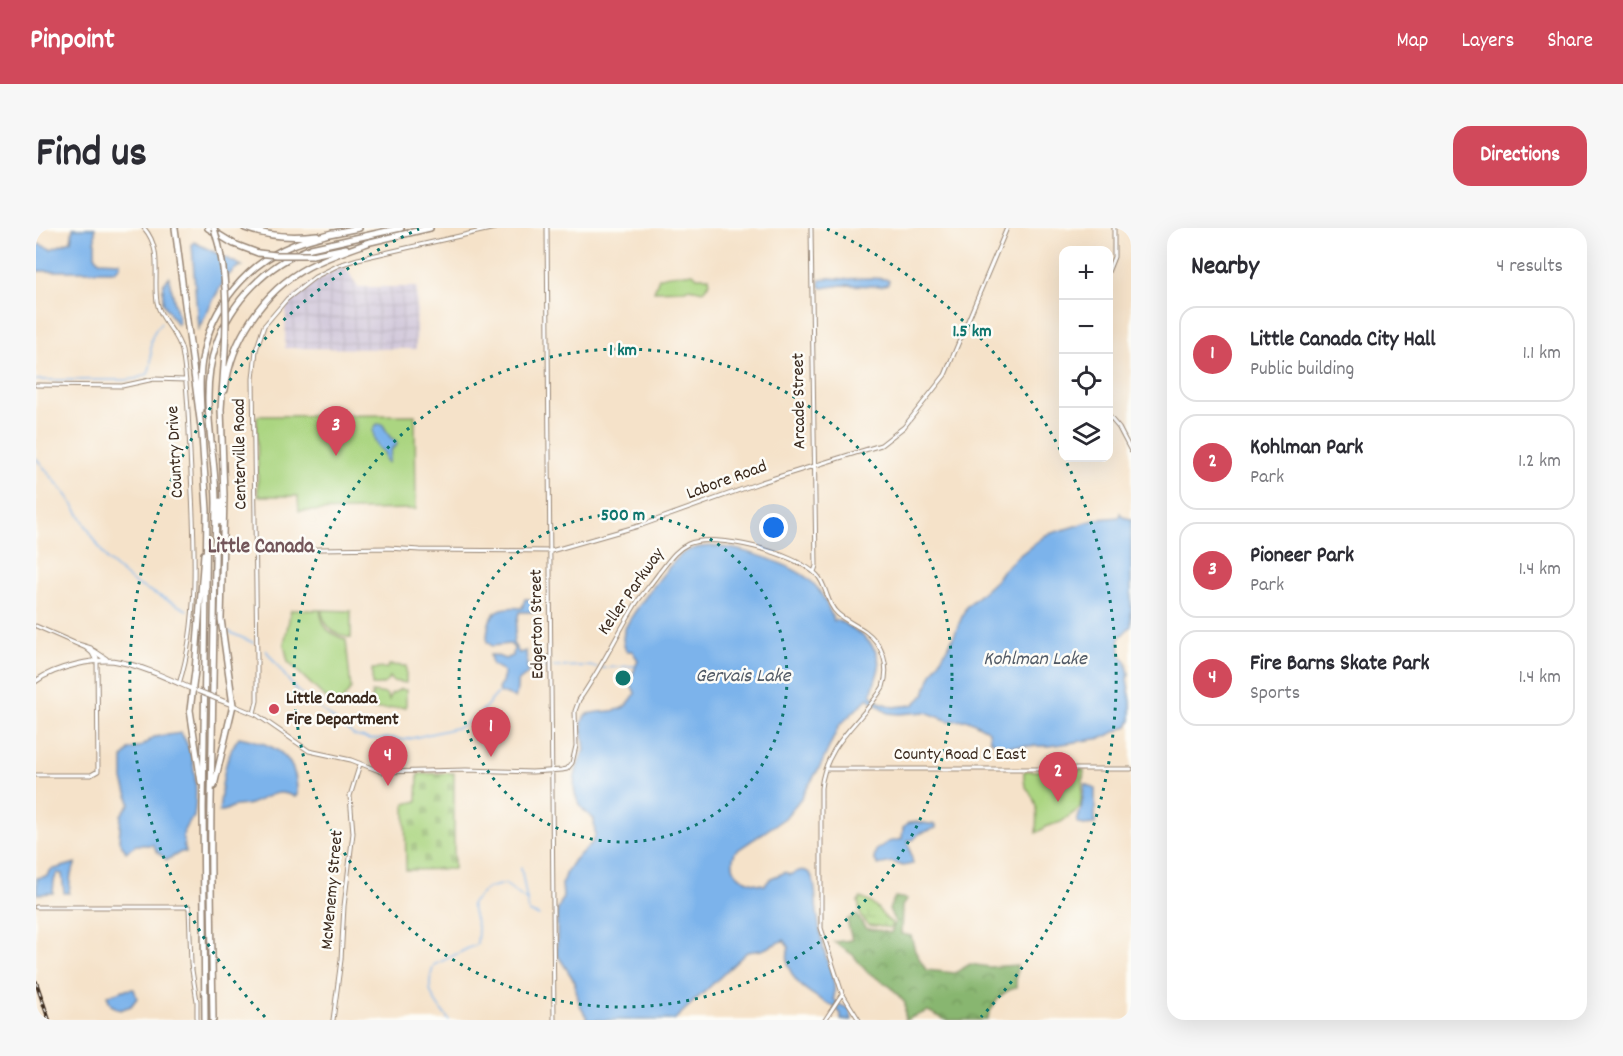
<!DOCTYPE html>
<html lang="en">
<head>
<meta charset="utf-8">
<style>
  body { margin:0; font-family:Dekko,sans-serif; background:#f7f7f7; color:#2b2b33 }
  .controls { position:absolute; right:18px; top:18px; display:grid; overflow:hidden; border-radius:12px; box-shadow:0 6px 24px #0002 }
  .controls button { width:54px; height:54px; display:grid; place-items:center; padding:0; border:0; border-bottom:2px solid #e1e1e2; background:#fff; color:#2b2b33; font:30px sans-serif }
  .you { position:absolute; left:738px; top:300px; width:21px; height:21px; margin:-15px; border:4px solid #fff; border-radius:50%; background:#1a73e8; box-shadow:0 0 0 9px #1a73e833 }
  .badge { display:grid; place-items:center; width:39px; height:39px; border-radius:50%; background:#d1495b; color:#fff; font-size:20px; font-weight:700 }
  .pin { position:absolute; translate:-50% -50px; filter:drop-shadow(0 2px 3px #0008) }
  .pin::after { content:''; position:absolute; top:32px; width:21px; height:18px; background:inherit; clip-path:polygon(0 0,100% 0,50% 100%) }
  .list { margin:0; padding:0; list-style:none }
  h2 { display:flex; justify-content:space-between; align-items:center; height:78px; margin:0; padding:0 24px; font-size:26px }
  h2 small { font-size:20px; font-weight:400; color:#7c7c81 }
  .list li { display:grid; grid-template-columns:39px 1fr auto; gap:18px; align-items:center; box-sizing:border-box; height:96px; margin:0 12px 12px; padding:0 12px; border:2px solid #e1e1e2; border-radius:18px }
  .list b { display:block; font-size:22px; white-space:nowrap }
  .list p { margin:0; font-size:20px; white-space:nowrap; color:#7c7c81 }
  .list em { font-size:20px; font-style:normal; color:#7c7c81 }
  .icon { flex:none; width:33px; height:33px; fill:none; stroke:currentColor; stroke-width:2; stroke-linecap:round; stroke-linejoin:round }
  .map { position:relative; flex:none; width:1095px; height:792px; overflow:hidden; border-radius:18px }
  header { display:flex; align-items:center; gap:36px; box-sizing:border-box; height:84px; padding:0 30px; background:#d1495b; color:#fff }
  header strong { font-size:28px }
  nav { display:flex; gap:33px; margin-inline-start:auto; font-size:21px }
  .intro { display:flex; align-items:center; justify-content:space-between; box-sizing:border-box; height:144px; padding:0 36px }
  h1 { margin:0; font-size:42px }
  .button { padding:15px 27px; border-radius:18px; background:#d1495b; color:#fff; font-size:21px; font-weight:700 }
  main { display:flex; gap:36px; padding:0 36px }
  aside { flex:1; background:#fff; border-radius:18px; box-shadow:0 6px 24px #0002 }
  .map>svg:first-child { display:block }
  .industrial { fill:url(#industrial-grid) }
  .forest { fill:url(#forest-crowns); stroke:#627046; stroke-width:1.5 }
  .wetland { fill:url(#wetland-marsh); stroke:#738050; stroke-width:1.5 }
  .cemetery { fill:url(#cemetery-stones); stroke:#738050; stroke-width:1.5 }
  .green { fill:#abd581; stroke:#738050; stroke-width:1.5 }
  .water { fill:#7bb3eb; stroke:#5b6e84; stroke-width:1.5 }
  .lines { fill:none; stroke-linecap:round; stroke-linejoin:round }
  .stream { stroke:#7bb3eb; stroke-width:1.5 }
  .tertiary-casing { stroke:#988674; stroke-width:5 }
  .secondary-casing { stroke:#988674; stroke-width:6 }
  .motorway-casing { stroke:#988674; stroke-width:8 }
  .tertiary { stroke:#fff; stroke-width:3 }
  .secondary { stroke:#fff; stroke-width:4 }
  .motorway { stroke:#fff; stroke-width:5 }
  .rail-casing { stroke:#3b2a1e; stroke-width:4 }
  .rail { stroke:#fdfcf7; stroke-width:1.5; stroke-dasharray:4.5; stroke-linecap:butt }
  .secondary-bridge-casing { stroke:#988674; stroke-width:6; stroke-linecap:butt }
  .motorway-bridge-casing { stroke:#988674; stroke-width:8; stroke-linecap:butt }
  .secondary-bridge { stroke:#fff; stroke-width:4 }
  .motorway-bridge { stroke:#fff; stroke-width:5 }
  .ring { fill:none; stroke:#0f766e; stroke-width:3; stroke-dasharray:3 6 }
  .poi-dot { fill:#d1495b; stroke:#fdfcf7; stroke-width:2 }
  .labels { text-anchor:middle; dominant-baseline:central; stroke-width:5; stroke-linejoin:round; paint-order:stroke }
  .street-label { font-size:18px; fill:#3b2a1e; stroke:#fdfcf7 }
  .poi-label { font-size:18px; font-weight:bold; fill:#3b2a1e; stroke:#fdfcf7; text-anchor:start }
  .water-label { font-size:20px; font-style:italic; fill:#515a66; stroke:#fdfcf7 }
  .quarter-label { font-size:21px; font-weight:bold; fill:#73565a; stroke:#fdfcf7 }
  .centre { fill:#0f766e; stroke:#fdfcf7; stroke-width:3 }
  .ring-label { font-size:18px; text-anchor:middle; font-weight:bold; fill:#0f766e; stroke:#fdfcf7; stroke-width:5; stroke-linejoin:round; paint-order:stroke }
</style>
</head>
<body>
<header>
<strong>Pinpoint</strong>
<nav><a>Map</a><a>Layers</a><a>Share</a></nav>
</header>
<div class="intro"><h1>Find us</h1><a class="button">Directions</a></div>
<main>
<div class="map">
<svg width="1095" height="792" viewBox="0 0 1095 792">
  <defs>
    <pattern id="industrial-grid" width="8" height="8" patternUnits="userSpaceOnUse" patternTransform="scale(1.5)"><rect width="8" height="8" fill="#cabfd6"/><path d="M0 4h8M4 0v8" fill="none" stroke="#aea4b7"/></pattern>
    <pattern id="forest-crowns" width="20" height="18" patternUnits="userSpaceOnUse" patternTransform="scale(1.5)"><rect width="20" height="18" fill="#88b66f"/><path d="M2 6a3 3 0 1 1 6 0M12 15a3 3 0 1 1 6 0" fill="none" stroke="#70945b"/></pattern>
    <pattern id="wetland-marsh" width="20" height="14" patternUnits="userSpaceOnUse" patternTransform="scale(1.5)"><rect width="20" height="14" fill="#abd581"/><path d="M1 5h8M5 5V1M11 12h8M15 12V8" fill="none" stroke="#94b76f"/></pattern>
    <pattern id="cemetery-stones" width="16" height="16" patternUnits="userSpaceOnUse" patternTransform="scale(1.5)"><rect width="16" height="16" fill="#abd581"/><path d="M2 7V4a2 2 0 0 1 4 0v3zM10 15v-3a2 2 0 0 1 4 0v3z" fill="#94b76f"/></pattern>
  </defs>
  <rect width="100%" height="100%" fill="#fdfcf7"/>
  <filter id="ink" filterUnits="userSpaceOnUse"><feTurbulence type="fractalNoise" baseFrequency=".0167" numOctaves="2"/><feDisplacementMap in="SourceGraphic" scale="12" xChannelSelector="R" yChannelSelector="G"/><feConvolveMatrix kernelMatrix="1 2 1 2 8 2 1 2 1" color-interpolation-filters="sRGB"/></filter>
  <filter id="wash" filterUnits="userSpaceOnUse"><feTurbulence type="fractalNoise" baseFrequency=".008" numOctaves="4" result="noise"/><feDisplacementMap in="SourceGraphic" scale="24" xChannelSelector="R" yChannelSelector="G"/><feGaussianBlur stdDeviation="1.35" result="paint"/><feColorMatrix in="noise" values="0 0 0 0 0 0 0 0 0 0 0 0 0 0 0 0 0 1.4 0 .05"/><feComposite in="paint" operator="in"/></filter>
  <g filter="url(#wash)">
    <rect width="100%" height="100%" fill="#f5e2c9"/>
    <path class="industrial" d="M308,37L322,59H381L380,121L249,120L250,79L259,68L279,53Z"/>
    <path class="forest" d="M859,669L871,671L866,678L865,706L875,708L879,723L890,742L919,745L934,736L953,739L981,737L980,760C964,763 956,777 951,792H910L892,783L869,792V775L855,759L831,744L817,727L798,714L816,712L811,692L820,686L829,700L855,705L859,694L853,681Z"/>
    <path class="wetland" d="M825,670C831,673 838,675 842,681C848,688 847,690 856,695L855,700L832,697L825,689L822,673Z"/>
    <path class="cemetery" d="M418,545V641L370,642L369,576L381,573L382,546Z"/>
    <path class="green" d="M657,45L661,49H673L674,55L667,63L653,60L649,62L618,63L623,50C632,45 646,47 657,45Z
      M379,187L380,281L263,283L262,268H222L221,188Z
      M255,382H284C287,402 292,404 310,412L315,461L300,480L252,434L248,416Z
      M285,382L315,383V410C297,406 289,400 285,382Z
      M353,437L370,438V455L356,453L354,449C350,456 345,458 336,457V441L352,440Z
      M365,461L370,462V479L354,480L353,481H336V464L350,466L353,472L355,466Z
      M1048,542L1044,580L1025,594L1012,598L1000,605C1000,596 1002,584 999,575C995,560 986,563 988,543Z"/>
    <path class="water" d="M37,0H59V27L63,33L84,34V38L79,43H0V15L15,21L35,13Z
      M158,14L206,38C189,40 171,87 162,101L156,17Z
      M133,49L143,94L141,97L127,75V57Z
      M794,50C813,53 833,47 853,52L852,56L845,58L806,57L787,60L784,59V51Z
      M341,196L347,197L354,209L360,213L361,217L356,221L352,235L350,234L348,224C339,218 338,212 337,202Z
      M1084,285L1087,289L1095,291V398L1083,410L1084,427L1090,433L1093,446L1091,451L1095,474V492L1092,498L1066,510L1013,518H964L954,512L953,503L933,492L913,493L890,484L863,486L852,485L832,470L803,498L785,537L765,570L749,590L699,624C690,648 710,654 729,657L735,650L750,644L754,647C761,643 769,639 775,647C781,657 779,673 781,684C783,698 785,712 789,726C794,743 800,752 798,771L802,776L814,781L816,792H805V786L800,780C776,767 744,751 753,719L748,712L726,722L711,724L638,792H549L551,790L544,778L539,759V754L521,726V684L527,669L526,656L529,646L538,632L556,615L559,608L558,591C531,572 536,550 547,524L549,523L546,495L549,487C570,479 587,491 599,465L594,454L602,432L596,423H590C586,415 586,409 589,401C595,386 632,338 645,327C648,324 653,322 657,321C684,311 749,333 771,350C785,360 791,377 798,393L801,392C819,401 844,415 843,439C842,447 837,458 835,466L843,474L857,479L877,477L888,467L895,448L918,408L930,379L960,352L966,343L980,330L1010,307L1062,291L1083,289Z
      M489,371H492L503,375L504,379L502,384H483L477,415L483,425L490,423L492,446C474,458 485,454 479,470L463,464L462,461L466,454L468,445L465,441L456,437L454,427H459L469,431L477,428L478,420L474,416L456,418L451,414C451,386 459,377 486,380Z
      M145,505C160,526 162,564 158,589C146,599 145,610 150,624H145L131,632L121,624L117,617H100L90,624L83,612L85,587L94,575L87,552V530L93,522L106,518L118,509Z
      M203,509C239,516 262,527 261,567L259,569C239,559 232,570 214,576C209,578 201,577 196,579C191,582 189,583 183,584C186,558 187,530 203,509Z
      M1049,556L1059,561V596L1047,597L1041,594L1045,581Z
      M881,594L900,597V600L883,606L877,612H872L877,636L867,638L856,634L842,637L838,631L840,622L852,614L866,611L867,600L872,595Z
      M40,635L35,646L33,665H28L26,646L21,645L18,653L17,665L1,666V650L11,648L15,642Z
      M98,761L101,770L95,778L84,782L75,777L71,768L87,762Z"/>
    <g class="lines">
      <path class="stream" d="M0,152H89L99,151L112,146C121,126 106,115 125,95
        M0,230L33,270L71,332L98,355L151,382
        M191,403L218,415
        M229,421L259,461L319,508L333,511L358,510L368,512L424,499L433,493
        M499,439H513
        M518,439L550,438L561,439
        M565,440L599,438
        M444,485L463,464
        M485,639L493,684L503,688
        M413,792C397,771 388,764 398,737L441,716L442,702L435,676L451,660L469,656L490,672"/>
    </g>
  </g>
  <g filter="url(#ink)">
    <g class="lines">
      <g class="tertiary-casing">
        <path id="tertiary" d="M108,0C127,22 117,48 121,74C124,93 142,104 146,123C152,156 152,190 154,223C157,298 166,384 143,456
          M511,0L518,792
          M775,0L780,338L778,344
          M1072,44L1078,29V0
          M0,157L86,158L118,151L149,152
          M1072,187L1083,200L1095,223
          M219,322L352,320L384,322L515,323L606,297L726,254L845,217L868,199L909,147L971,0
          M0,398L50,420L56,425L60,433
          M197,477L221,487L273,523L315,532L346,544L430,542L496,544L526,542L531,541L536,535L540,518L539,483L543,472C565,441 581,406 601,374C608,364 616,355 623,345C632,334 639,322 652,316C679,304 759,325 781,347C791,357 790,376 802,386C810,393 820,397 829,403C847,416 854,438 847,459C826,494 790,514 785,560V700L806,765L823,792
          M218,485L221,473V431L217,151L220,122L228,98L251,71L279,49L303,37L322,31L459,0
          M790,541H1095
          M0,547H55L62,543L61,430L55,420L42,416
          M0,679H153L155,736L161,773V792
          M297,792L305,732L308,678L317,605L314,568L324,536
          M789,792L806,766"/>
      </g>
      <g class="secondary-casing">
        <path id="secondary" d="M58,423L70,431
          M0,453C19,439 61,429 84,434C109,439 135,452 158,462
          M184,472L197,477"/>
      </g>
      <g class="motorway-casing">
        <path id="motorway" d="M139,0L166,207L171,282L167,580L169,792
          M172,0L198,16L222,25
          M209,0C233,9 256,10 281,7
          M293,6L323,0
          M330,15L394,0
          M276,27L310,20
          M189,162C195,112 227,63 272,39C291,29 312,22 332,15
          M165,182C164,164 163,145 167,127C175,79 212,35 257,17C269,12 283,9 296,5
          M183,294L184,273
          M165,554L154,482L159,443L168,326
          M178,558L197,477L185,391L188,267L185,181L189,124
          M177,792C176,719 174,647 175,574C176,474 179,375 180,275C180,223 162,168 180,117C195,73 231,36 275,20L365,0"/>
      </g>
      <use href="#tertiary" class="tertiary"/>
      <use href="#secondary" class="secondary"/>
      <use href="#motorway" class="motorway"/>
      <g class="rail-casing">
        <path id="rail" d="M0,754L13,792"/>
      </g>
      <use href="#rail" class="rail"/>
      <g class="secondary-bridge-casing">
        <path id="secondary-bridge" d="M162,463L184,472"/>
      </g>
      <g class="motorway-bridge-casing">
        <path id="motorway-bridge" d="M178,0C191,41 191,81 189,124
          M222,25L240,27H276"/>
      </g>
      <use href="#secondary-bridge" class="secondary-bridge"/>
      <use href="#motorway-bridge" class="motorway-bridge"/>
    </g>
  </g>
  <g class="ring">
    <circle cx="587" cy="450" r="164"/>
    <circle cx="587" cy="450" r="329"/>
    <path d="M229 789A493 493 0 0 1 383 1M791 1A493 493 0 0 1 945 789"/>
  </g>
  <circle class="poi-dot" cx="238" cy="481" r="6"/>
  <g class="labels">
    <g class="street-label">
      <text transform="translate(764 173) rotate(-91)">Arcade Street</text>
      <text transform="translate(140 224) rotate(-93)">Country Drive</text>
      <text transform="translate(205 226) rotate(-91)">Centerville Road</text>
      <text transform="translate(691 253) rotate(-20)">Labore Road</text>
      <text transform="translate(596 364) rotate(-55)">Keller Parkway</text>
      <text transform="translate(502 396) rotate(-91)">Edgerton Street</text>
      <text x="924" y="527">County Road C East</text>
      <text transform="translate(297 662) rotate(-85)">McMenemy Street</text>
    </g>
    <g class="poi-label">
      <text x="250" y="471">Little Canada<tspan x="250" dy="21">Fire Department</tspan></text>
    </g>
    <g class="water-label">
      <text x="999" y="432">Kohlman Lake</text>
      <text x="707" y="449">Gervais Lake</text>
    </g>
    <g class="quarter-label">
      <text x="225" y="320">Little Canada</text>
    </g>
  </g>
  <circle cx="587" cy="450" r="9" class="centre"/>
  <g class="ring-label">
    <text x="936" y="108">1.5 km</text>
    <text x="587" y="127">1 km</text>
    <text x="587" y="292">500 m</text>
  </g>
</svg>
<div class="controls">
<button>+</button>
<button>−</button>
<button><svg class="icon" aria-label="locate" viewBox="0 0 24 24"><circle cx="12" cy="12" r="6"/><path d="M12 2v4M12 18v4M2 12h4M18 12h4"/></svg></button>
<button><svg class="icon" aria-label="layers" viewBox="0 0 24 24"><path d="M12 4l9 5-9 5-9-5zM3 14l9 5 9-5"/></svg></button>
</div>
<div class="you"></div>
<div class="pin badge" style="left:455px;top:529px">1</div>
<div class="pin badge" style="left:1022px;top:574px">2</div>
<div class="pin badge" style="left:300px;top:228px">3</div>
<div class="pin badge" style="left:352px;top:558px">4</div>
</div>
<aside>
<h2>Nearby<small>4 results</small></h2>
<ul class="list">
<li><span class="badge">1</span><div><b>Little Canada City Hall</b><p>Public building</p></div><em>1.1 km</em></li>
<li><span class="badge">2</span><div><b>Kohlman Park</b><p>Park</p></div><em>1.2 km</em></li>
<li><span class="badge">3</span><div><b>Pioneer Park</b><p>Park</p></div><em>1.4 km</em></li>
<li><span class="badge">4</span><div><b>Fire Barns Skate Park</b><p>Sports</p></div><em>1.4 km</em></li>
</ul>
</aside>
</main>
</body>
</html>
